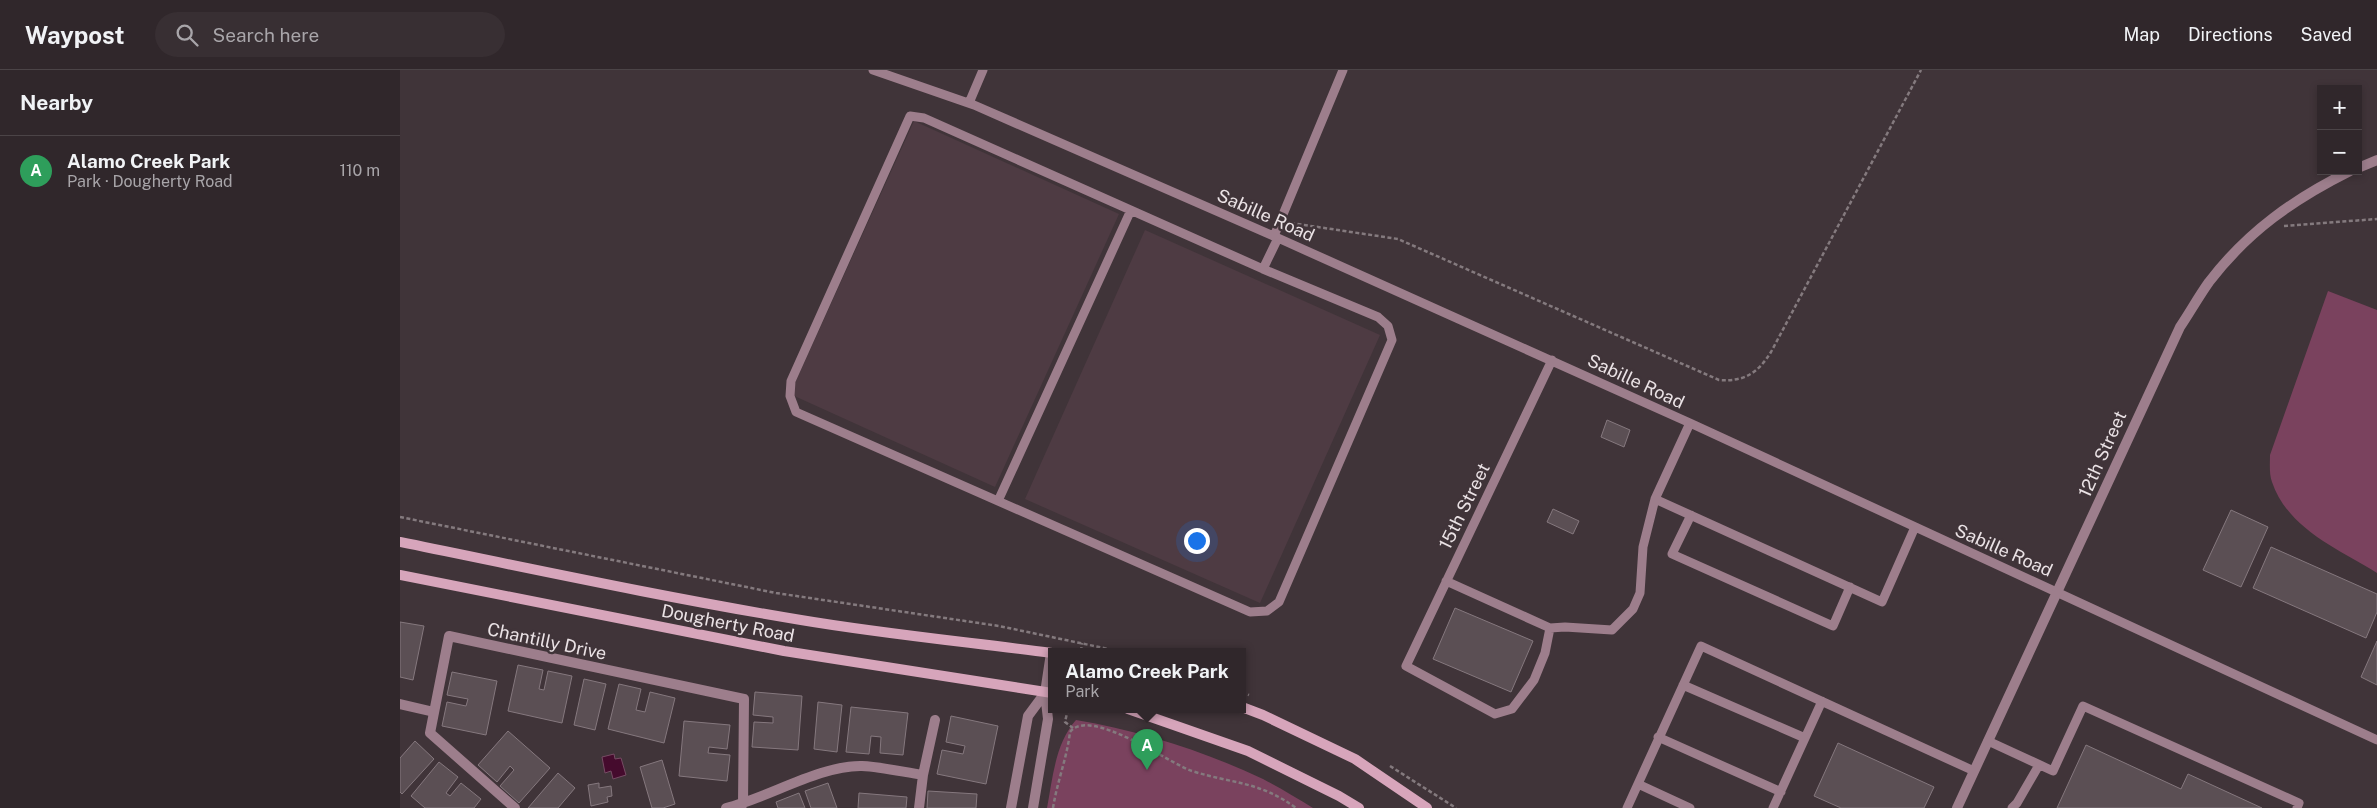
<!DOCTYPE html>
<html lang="en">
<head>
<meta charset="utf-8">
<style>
  body { margin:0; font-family:"Public Sans",sans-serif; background:#382f33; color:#f1f3f6 }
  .controls { position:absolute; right:15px; top:15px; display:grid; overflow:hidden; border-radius:0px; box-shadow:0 2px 8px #0003 }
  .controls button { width:45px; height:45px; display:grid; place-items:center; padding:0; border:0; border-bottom:1px solid #4b4447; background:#30272b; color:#f1f3f6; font:25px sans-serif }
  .you { position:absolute; left:796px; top:470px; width:18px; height:18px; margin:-12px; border:4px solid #fff; border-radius:50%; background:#1a73e8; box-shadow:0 0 0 8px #1a73e833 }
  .badge { display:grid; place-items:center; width:32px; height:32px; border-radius:50%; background:#72d25d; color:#fff; font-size:16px; font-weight:700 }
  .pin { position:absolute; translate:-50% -41px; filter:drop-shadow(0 1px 2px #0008) }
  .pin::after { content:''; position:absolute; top:26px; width:18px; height:15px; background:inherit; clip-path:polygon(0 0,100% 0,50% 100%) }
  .popup { position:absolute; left:648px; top:578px; width:198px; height:65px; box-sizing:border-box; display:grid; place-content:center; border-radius:0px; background:#30272b; filter:drop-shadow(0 1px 4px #0005); font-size:16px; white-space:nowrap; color:#a8a5a9 }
  .popup b { font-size:19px; color:#f1f3f6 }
  .popup::after { content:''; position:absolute; left:50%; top:100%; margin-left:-10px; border:10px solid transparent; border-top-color:#30272b }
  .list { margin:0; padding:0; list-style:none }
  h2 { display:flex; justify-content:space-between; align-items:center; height:65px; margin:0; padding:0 20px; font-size:21px }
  h2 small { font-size:16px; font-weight:400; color:#a8a5a9 }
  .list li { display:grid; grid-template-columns:32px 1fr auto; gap:15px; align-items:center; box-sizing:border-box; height:70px; padding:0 20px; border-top:1px solid #4b4447 }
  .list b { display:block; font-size:19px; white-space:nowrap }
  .list p { margin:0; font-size:16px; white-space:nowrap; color:#a8a5a9 }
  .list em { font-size:16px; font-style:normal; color:#a8a5a9 }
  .icon { flex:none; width:28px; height:28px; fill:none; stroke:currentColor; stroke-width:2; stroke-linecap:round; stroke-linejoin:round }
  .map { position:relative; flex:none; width:1977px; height:738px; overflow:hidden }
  header { display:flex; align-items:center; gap:30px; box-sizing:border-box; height:70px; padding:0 25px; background:#30272b; border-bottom:1px solid #4b4447 }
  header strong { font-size:24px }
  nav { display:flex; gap:28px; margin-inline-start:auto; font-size:18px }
  .search { width:350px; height:45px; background:#382f33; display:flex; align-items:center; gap:12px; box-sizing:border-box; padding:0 18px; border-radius:28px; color:#a8a5a9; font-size:19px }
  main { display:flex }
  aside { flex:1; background:#30272b }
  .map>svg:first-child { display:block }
  .built { fill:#4e3b43 }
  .green { fill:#7a425e }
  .water { fill:#450b2d; stroke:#764c64 }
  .building { fill:#5b4f54; stroke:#85787e }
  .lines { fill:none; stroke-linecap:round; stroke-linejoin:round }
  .path { stroke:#847a7e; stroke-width:2.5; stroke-dasharray:4 2.5; stroke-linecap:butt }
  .service { stroke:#9d7e8c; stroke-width:9 }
  .minor { stroke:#9d7e8c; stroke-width:10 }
  .secondary { stroke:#d7a5bb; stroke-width:10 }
  .labels { text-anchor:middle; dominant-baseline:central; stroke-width:5; stroke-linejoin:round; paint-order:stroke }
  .street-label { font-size:18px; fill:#eae2e5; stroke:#403439 }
</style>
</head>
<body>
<header>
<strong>Waypost</strong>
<div class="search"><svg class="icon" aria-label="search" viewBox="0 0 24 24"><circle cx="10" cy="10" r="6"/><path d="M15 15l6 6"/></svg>Search here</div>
<nav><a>Map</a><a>Directions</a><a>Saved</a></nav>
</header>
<main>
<aside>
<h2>Nearby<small></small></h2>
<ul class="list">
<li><span class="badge" style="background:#2e9e5b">A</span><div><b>Alamo Creek Park</b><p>Park · Dougherty Road</p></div><em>110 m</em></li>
</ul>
</aside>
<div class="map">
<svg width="1977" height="738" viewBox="0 0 1977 738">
  <rect width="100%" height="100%" fill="#403439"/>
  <path class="built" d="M514,51L719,144L595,417L390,324Z
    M745,160L980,265L860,533L625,429Z"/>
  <path class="green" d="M1928,221L1977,240V503C1938,479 1888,459 1872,412C1869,404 1870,393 1870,385Z
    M676,650C740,661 804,681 863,709C880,718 897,728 913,738H647C653,707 655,674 676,650Z"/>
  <path class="water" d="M214,684L215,689L221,688L226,705L213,709L211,701L205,703L202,687Z"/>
  <path class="building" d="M1207,350L1230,360L1224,377L1201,367Z
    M1153,439L1179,451L1173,464L1147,452Z
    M1831,440L1868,457L1841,517L1803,500Z
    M1871,477L1977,524V542L1966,568L1853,518Z
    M1055,538L1133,571L1111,622L1033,589Z
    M0,552L24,556L13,610L0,607Z
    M1977,571V615L1961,607Z
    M118,595L143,600L139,619L144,620L148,601L172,606L162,653L108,641Z
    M52,602L97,611L86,665L42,656L47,632L66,636L68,629L47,625Z
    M184,609L206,614L195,660L174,655Z
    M219,614L241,619L236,640L245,642L250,622L275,628L264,673L208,659Z
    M355,622L402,626L398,680L352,677L354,652L373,653V647L353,645Z
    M418,632L442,635L437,682L414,679Z
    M451,637L508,643L503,685L480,683L481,667L471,666L469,684L446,682Z
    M551,646L598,656L586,714L537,704L542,680L563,684L565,676L546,672Z
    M284,651L330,655L327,679L309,677L308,683L330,685L327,711L279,706Z
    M108,661L150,698L119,733L100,716L114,700L110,696L97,712L78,695Z
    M15,671L34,689L2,724L0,722V688Z
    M1438,673L1534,717L1524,738H1441L1414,726Z
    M1686,675L1781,719L1788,704L1862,738H1657Z
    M262,690L275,734L263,738H252L240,697Z
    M39,692L58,707L46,723L50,726L61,713L81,729L74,738H25L11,726Z
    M158,703L175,718L158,738H128Z
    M199,713V718L211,716L212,726L207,727L208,732L191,736L188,715Z
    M428,713L437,738H411L405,721Z
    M528,721L577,724L576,738H527Z
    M399,723L405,738H378L376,732Z
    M459,723L507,727L506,738H458Z"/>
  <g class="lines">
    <path class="path" d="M891,153L998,169L1319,310C1344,312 1358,303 1371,282L1521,0
      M1884,156L1977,149
      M0,447L376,523L599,556L718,581
      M681,581L682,573
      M842,622L849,625
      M668,639L665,652L673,658
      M990,696L1056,738
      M653,738C657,712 667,688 670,662C690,636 770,694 792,701C833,714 859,711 896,738"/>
    <path class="service" d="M473,0L574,35L878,168L1290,353L1977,670
      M569,33L583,0
      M874,166L943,0
      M863,199L978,247L988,256L992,270L879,532L867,541L850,542L396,342L390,326L391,311L510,46L524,48L863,199L878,168
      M1255,429L1482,532L1515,457
      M598,431L731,140
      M1291,445L1272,484L1433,556L1450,517
      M1046,511L1150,558L1165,557L1212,560L1233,539L1240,523L1243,477L1255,429L1290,353
      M1150,558L1145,583L1134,610L1112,639L1095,644L1006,596L1152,290
      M1283,615L1405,668
      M1258,667L1381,722
      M1588,671L1653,701L1683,636L1899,733L1897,738
      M1238,714L1290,738
      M1227,738L1301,576L1574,701
      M1373,738L1422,631
      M1612,738L1617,733L1639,695"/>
    <path class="minor" d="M1958,98L1977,90
      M0,634L34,642
      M115,738L30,663L49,566L344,629L343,734
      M326,738C368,728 420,695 462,696C482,697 503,702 523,705
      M519,738L523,705L535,650
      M611,738L628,646L645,623
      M633,738L648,649L645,623L651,583
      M1557,738L1780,257C1790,242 1799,226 1809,212C1848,161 1894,129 1950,101"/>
    <path class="secondary" d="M0,472C133,499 267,528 401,550C484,564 568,572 652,583
      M0,505L384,581L652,623
      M842,637L863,645L955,689L1027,738
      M728,639L848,681L939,726L959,738"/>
  </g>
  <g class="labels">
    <g class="street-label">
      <text transform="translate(866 145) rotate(24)">Sabille Road</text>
      <text transform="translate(1236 311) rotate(25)">Sabille Road</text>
      <text transform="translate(1702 384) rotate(-66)">12th Street</text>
      <text transform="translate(1064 436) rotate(-64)">15th Street</text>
      <text transform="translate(1604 480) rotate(24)">Sabille Road</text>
      <text transform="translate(328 553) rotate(11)">Dougherty Road</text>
      <text transform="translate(147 571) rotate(12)">Chantilly Drive</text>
    </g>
  </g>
</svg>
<div class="controls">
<button>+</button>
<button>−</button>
</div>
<div class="you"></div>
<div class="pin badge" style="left:747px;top:700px;background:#2e9e5b">A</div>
<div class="popup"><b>Alamo Creek Park</b>Park</div>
</div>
</main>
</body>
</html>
